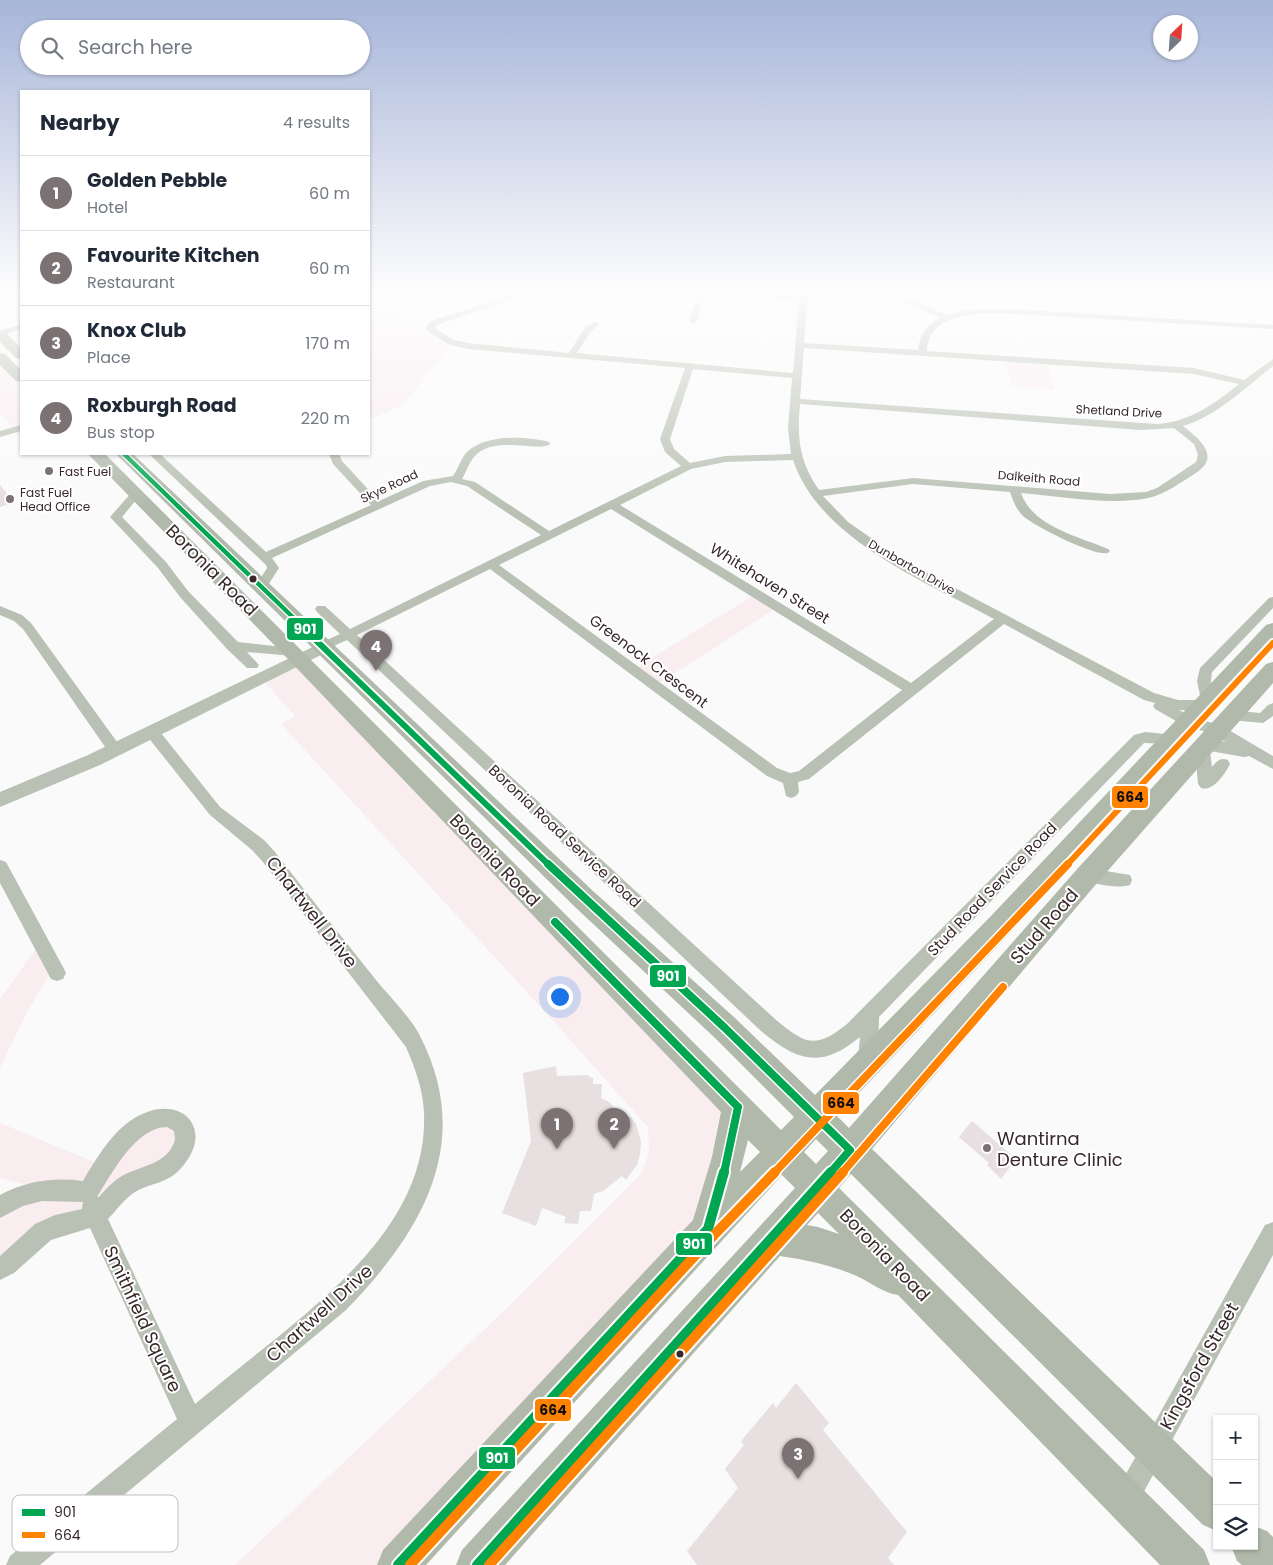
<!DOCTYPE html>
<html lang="en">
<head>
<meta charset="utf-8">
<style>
  body { margin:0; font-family:Poppins,sans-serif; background:#f2f2f3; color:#1f2937 }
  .controls { position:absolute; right:15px; bottom:15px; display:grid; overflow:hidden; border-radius:0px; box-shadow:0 1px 4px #0004 }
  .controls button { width:45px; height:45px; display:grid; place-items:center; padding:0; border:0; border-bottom:1px solid #e0e1e3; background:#fff; color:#1f2937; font:25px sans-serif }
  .compass { position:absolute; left:1153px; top:15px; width:45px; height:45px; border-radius:50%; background:#fff; box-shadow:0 1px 4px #0004; rotate:25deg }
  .you { position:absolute; left:559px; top:996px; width:18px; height:18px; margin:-12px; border:4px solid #fff; border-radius:50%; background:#1a73e8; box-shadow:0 0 0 8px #1a73e833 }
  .badge { display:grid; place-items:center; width:32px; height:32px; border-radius:50%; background:#7c7274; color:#fff; font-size:16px; font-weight:700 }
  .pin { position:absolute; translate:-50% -41px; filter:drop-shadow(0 1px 2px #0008) }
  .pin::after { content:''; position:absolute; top:26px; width:18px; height:15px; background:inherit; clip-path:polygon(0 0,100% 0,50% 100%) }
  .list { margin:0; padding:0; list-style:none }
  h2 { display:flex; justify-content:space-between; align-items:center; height:65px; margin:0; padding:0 20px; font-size:21px }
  h2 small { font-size:16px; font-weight:400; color:#747a83 }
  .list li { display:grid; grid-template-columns:32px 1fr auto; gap:15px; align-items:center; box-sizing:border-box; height:75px; padding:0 20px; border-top:1px solid #e0e1e3 }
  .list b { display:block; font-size:19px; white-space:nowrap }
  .list p { margin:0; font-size:16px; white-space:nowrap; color:#747a83 }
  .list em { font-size:16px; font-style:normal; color:#747a83 }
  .icon { flex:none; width:28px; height:28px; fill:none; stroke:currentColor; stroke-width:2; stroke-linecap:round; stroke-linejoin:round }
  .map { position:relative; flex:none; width:1273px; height:1565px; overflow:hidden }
  .search { position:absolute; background:#fff; box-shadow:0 1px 4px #0004; left:20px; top:20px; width:350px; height:55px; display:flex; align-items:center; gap:12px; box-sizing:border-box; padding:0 18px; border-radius:28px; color:#747a83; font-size:19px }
  .panel { position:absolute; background:#fff; box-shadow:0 1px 4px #0004; left:20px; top:90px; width:350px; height:365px; border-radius:0px }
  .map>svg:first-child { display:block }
  .green { fill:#f9edf0 }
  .building { fill:#e7dfe0 }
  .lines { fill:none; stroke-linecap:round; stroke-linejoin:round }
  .minor { fill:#b9c1b4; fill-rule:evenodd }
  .tertiary { fill:#b9c1b4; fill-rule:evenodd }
  .primary { fill:#b0b9aa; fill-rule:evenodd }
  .bus-1-far3-casing { stroke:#fff; stroke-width:7 }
  .bus-1-far2-casing { stroke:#fff; stroke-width:10 }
  .bus-1-far1-casing { stroke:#fff; stroke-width:11 }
  .bus-1-casing { stroke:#fff; stroke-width:14 }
  .bus-2-far2-casing { stroke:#fff; stroke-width:10 }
  .bus-2-far1-casing { stroke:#fff; stroke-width:11 }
  .bus-2-casing { stroke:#fff; stroke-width:14 }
  .bus-1-far3 { stroke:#00a651; stroke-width:4.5 }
  .bus-1-far2 { stroke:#00a651; stroke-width:6 }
  .bus-1-far1 { stroke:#00a651; stroke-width:8 }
  .bus-1 { stroke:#00a651; stroke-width:10 }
  .bus-2-far2 { stroke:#ff8200; stroke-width:6 }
  .bus-2-far1 { stroke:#ff8200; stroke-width:8 }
  .bus-2 { stroke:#ff8200; stroke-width:10 }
  .poi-dot { fill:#7c7274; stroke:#fff; stroke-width:2 }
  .bus-dot { fill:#38282c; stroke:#fff; stroke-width:2 }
  .labels { text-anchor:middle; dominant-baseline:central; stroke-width:4; stroke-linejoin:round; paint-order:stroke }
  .far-street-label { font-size:12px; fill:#38282c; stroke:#fff }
  .far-poi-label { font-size:12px; fill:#38282c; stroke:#fff; text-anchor:start }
  .street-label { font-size:15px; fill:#38282c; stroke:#fff }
  .near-street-label { font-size:18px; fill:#38282c; stroke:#fff }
  .near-poi-label { font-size:18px; fill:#38282c; stroke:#fff; text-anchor:start }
  .key { fill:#fff; stroke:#c3bec0; stroke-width:1 }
  .key-label { font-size:14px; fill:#38282c }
  .line-badge { stroke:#fff; stroke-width:2 }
  .badge-label { font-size:14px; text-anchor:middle; font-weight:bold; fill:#fff }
  .pale-badge-label { font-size:14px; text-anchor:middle; font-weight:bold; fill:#111 }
</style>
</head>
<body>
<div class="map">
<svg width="1273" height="1565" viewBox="0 0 1273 1565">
  <rect width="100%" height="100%" fill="#fafafa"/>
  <path class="green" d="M387,312L413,327L429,326L453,343L403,405L369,420V317Z
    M0,357L21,378V438L0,414Z
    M1005,359L1046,361L1055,390L1012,386Z
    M756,594L778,607L655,686L632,670Z
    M299,659L738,1107L708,1229L398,1565H235L510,1305L641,1174L649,1152L648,1127L546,1013L281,724L295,716L261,678Z
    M40,943L54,968L28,1010L0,1068V999Z
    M170,1117L184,1146L64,1223L0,1269V1207L42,1189L0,1178V1123L104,1166L115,1152Z"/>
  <path class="building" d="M0,485L14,502L0,507Z
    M556,1066L557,1076L589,1075V1077L593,1078V1084H602L601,1098L609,1102L626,1120L630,1116L636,1124L641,1141L640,1154L637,1165L626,1180L622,1176L603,1191L594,1194L591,1211H580L578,1224L564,1223L566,1217L542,1208L536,1226L502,1213L531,1141L523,1073Z
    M972,1121L1016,1159L1001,1179L987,1165L989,1163L959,1137Z
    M796,1383L829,1423L823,1430L907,1532L888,1558L894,1565H697L687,1551L738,1488L725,1469L744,1445L741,1441L773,1403L776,1408Z"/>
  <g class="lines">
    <path class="minor" d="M523,291H535L437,325L434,328L454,340L468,343L569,353L585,327L596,322L600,324L591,331L577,353L793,373L799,300L705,294L697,321L693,323L689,321L698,293L691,291H732L800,295V291H808L804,343L918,350C920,335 926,325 940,318L906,303V299H909L947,315L969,310L1011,309L1273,325V329L998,313C969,314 930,314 927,351L1194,368L1244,380L1273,359V366C1245,388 1217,416 1183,426C1198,438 1222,456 1196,473C1181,482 1166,494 1148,498C1109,506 1060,496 1021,493C1033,527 1078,536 1108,549L1110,551L1108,553C1095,557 1034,526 1023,516C1016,509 1013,501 1010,492L913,484L823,496L848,522L904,561L1154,693L1178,700H1201L1197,681L1200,668L1269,598L1273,597V608L1212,672L1211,681L1215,700C1207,713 1194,710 1179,710L1193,717L1222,726L1273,756V769L1249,756L1244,757L1210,751L1212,767C1217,761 1220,757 1228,760L1230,764C1225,774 1213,792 1201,788L1198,784L1195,748C1202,736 1214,739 1226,742L1212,734L1183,725L1155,709L1153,706L1155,703L1144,700L1004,624L809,779L798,782L799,792L796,796L791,798L786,796L783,783L767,776L490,569L357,635L775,1019C805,1044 815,1050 847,1024L1134,735L1145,732L1175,735L1177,739L1175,743L1170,744L1144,743L879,1017L878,1059L875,1066L868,1068L861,1066L858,1059L860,1037C821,1069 798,1062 761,1031L347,640L323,651L317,647L318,644L340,634L317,612L315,609L317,606H325L350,629L541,535L467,486L451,482L430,486L272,558L279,568L265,590L261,591L255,587L267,568L266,565L149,454H160L266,552L371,505L333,464L329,454H339L342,461L379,501L423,481L453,476C458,469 461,458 467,452C486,434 525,436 549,442L550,444C540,453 493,434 474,457C469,463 466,472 462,479L475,482L549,531L681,466L665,452L660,439L685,368L468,349L448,344L425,329L431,321ZM804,348L1194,374L1239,384C1214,404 1190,422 1157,424L800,399ZM693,369L792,378L788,428L791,454L725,456L690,463L674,449L670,439ZM800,404L1141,430L1174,428L1194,444L1198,455L1196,462L1157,488L1146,492L1110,494L913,478L819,490C799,461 797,438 800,404ZM793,460C819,539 926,582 994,619L911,683L620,505L691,469L725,462ZM611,509L902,690L799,771L790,773L777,768L499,565Z
      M21,324V329L0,337V331Z
      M21,425V431L0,437V431Z
      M136,491L141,494L122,517L166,562L188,591L238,642L293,648L298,649L300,652L298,655L293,656L247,652L259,665L257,668H247L227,649L180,597L158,568L110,517L132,492Z
      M0,606L22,615L31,623L120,746L122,750L120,754L115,755L110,754L23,629L14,621L0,615Z
      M1273,703V716L1263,723L1231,720L1226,719L1224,715L1226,711L1231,710L1260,713L1268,705Z
      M152,727L157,728L220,807L264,840L275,852C308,895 342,937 376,980C389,996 412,1019 420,1036C475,1143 422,1232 346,1310L40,1565H6L10,1556L177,1419L90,1228L51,1240L14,1273L0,1280V1256L35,1224L55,1215L82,1209L83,1202L42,1201L23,1206L0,1218V1195C26,1181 54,1177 83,1181C96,1159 111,1133 133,1119C178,1090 217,1127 182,1167C168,1184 152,1182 135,1192C124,1199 117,1210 108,1219L195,1404C222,1382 250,1359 278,1337C346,1281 428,1211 424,1113C423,1089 415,1068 406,1047L263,862L252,850L210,815L147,736L145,732L147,728ZM167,1127L174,1131L175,1140C167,1165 142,1165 122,1176C113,1181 106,1189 99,1197H97C112,1173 136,1127 167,1127Z
      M0,860L6,862L63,967L66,973L63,979L57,981L51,979L0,883Z
      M1088,868L1130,875L1132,880L1130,885C1117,889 1095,884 1082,880L1080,875L1082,870Z
      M1273,1222V1255L1135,1508L1126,1512L1117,1508L1113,1499L1117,1490L1265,1225Z"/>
    <path class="tertiary" d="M323,642L329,643L331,647L329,651L100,765L0,807V792L88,755Z"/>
    <path class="primary" d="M0,331L5,332L21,348V359L16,358L0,342Z
      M0,353L5,354L21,370V382L16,381L0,365Z
      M88,454H105L781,1130L794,1117L715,1038L575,907L116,454H133L593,891L735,1018L815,1095L990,917L1266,625L1273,623V643L1010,933L837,1116L849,1128L1079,867L1266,664L1273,662V683L1097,883L872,1149L1217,1482V1531L1203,1525L851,1174L839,1188L1204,1550L1210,1565H1160L898,1295C882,1293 868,1280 852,1274C827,1264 806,1260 780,1256L505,1565H456L462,1550L795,1188L782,1175L426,1565H377L383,1550L693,1220L712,1157L721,1112L286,657ZM816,1139L828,1151L816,1164L804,1152ZM748,1140L760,1152L740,1172ZM818,1213L839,1234L818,1227L807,1225Z
      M1254,1526L1267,1531L1273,1537V1565H1242L1237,1561L1231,1546H1254Z"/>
    <g class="bus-1-far3-casing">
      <path id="bus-1-far3" d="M124,454L302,626"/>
    </g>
    <g class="bus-1-far2-casing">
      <path id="bus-1-far2" d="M300,625L550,866"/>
    </g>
    <g class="bus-1-far1-casing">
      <path id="bus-1-far1" d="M548,864L725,1028L850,1150
        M555,922L738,1107
        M724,1173L738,1107
        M830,1173L850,1150"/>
    </g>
    <g class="bus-1-casing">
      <path id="bus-1" d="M398,1565L708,1229L724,1172
        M477,1565L831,1172"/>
    </g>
    <g class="bus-2-far2-casing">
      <path id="bus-2-far2" d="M1066,866L1273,643"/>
    </g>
    <g class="bus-2-far1-casing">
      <path id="bus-2-far1" d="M774,1173L1068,864
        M842,1173L1003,987"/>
    </g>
    <g class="bus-2-casing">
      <path id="bus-2" d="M410,1565L714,1235L775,1172
        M489,1565L843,1172"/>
    </g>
    <use href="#bus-1-far3" class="bus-1-far3"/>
    <use href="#bus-1-far2" class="bus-1-far2"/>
    <use href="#bus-1-far1" class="bus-1-far1"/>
    <use href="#bus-1" class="bus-1"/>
    <use href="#bus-2-far2" class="bus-2-far2"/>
    <use href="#bus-2-far1" class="bus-2-far1"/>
    <use href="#bus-2" class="bus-2"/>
  </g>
  <linearGradient id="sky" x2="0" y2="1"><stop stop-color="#a7b5d9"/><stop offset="0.57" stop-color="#fdfdfd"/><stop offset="1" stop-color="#fdfdfd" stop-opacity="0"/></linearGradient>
  <rect width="1273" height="510" fill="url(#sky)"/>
  <g class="poi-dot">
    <circle cx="49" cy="471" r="5"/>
    <circle cx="10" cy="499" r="5"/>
    <circle cx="987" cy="1148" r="5"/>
  </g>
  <g class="bus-dot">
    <circle cx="253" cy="579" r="4.5"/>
    <circle cx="680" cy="1354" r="4.5"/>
  </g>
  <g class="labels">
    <g class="far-street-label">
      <text transform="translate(1119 411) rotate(3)">Shetland Drive</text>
      <text transform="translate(1039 478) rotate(5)">Dalkeith Road</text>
      <text transform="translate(389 486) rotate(-25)">Skye Road</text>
      <text transform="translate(912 567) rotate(30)">Dunbarton Drive</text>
    </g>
    <g class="far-poi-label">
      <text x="59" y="471">Fast Fuel</text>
      <text x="20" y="492">Fast Fuel<tspan x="20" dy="14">Head Office</tspan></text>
    </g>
    <g class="street-label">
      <text transform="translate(770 583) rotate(32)">Whitehaven Street</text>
      <text transform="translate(649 661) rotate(37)">Greenock Crescent</text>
      <text transform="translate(565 836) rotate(43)">Boronia Road Service Road</text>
      <text transform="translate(992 889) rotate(-46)">Stud Road Service Road</text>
    </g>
    <g class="near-street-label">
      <text transform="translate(212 570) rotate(45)">Boronia Road</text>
      <text transform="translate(495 860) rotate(46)">Boronia Road</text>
      <text transform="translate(312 912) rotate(52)">Chartwell Drive</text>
      <text transform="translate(1044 926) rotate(-49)">Stud Road</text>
      <text transform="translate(885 1255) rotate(46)">Boronia Road</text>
      <text transform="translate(319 1313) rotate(-42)">Chartwell Drive</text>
      <text transform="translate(143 1319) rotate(65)">Smithfield Square</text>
      <text transform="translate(1199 1366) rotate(-61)">Kingsford Street</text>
    </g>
    <g class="near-poi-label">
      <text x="997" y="1138">Wantirna<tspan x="997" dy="21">Denture Clinic</tspan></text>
    </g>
  </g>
  <rect x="12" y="1495" width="166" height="57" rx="8" class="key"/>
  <rect x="22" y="1509" width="23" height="7" fill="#00a651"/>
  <rect x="22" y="1532" width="23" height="6" fill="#ff8200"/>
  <g class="key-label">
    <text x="54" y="1517">901</text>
    <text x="54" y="1540">664</text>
  </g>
  <g class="line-badge">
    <rect x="286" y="617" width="38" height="24" rx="5" fill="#00a651"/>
    <rect x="1111" y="785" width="38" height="24" rx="5" fill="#ff8200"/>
    <rect x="649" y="964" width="38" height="24" rx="5" fill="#00a651"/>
    <rect x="822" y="1091" width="38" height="24" rx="5" fill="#ff8200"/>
    <rect x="675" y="1232" width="38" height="24" rx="5" fill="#00a651"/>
    <rect x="534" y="1398" width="38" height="24" rx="5" fill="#ff8200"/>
    <rect x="478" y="1446" width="38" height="24" rx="5" fill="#00a651"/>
  </g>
  <g class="badge-label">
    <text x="305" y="634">901</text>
    <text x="668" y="981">901</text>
    <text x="694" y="1249">901</text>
    <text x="497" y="1463">901</text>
  </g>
  <g class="pale-badge-label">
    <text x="1130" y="802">664</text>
    <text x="841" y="1108">664</text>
    <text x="553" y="1415">664</text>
  </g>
</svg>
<div class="controls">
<button>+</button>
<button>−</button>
<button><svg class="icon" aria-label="layers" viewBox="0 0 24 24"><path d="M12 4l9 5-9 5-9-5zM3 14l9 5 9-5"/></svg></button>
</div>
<svg class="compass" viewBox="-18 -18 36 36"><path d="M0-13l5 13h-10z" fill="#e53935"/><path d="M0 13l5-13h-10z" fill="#747a83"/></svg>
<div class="you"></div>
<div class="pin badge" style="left:557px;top:1149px">1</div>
<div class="pin badge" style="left:614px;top:1149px">2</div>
<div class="pin badge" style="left:798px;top:1479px">3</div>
<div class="pin badge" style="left:376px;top:671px">4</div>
<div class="search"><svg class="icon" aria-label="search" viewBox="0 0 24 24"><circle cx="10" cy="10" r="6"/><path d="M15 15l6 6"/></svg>Search here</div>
<section class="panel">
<h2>Nearby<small>4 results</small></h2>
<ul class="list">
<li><span class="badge">1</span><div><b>Golden Pebble</b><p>Hotel</p></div><em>60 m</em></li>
<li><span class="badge">2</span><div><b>Favourite Kitchen</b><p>Restaurant</p></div><em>60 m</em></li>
<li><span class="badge">3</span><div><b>Knox Club</b><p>Place</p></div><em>170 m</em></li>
<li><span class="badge">4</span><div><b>Roxburgh Road</b><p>Bus stop</p></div><em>220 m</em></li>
</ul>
</section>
</div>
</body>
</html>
